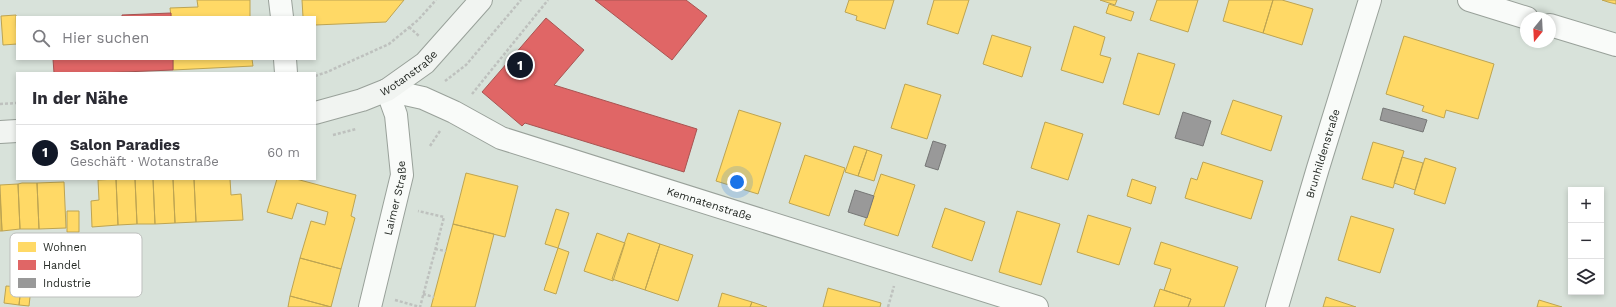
<!DOCTYPE html>
<html lang="de">
<head>
<meta charset="utf-8">
<style>
  body { margin:0; font-family:"Work Sans",sans-serif; background:#f7f7f7; color:#2b2b33 }
  .controls { position:absolute; right:12px; bottom:12px; display:grid; overflow:hidden; border-radius:0px; box-shadow:0 2px 6px #0003 }
  .controls button { width:36px; height:36px; display:grid; place-items:center; padding:0; border:0; border-bottom:1px solid #e1e1e2; background:#fff; color:#2b2b33; font:20px sans-serif }
  .compass { position:absolute; left:1520px; top:12px; width:36px; height:36px; border-radius:50%; background:#fff; box-shadow:0 2px 6px #0003; rotate:198deg }
  .you { position:absolute; left:737px; top:182px; width:14px; height:14px; margin:-10px; border:3px solid #fff; border-radius:50%; background:#1a73e8; box-shadow:0 0 0 6px #1a73e833 }
  .badge { display:grid; place-items:center; width:26px; height:26px; border-radius:50%; background:#111827; color:#fff; font-size:13px; font-weight:700 }
  .pin { position:absolute; translate:-50% -50%; border:2px solid #fff; box-shadow:0 1px 4px #0006 }
  .list { margin:0; padding:0; list-style:none }
  h2 { display:flex; justify-content:space-between; align-items:center; height:52px; margin:0; padding:0 16px; font-size:17px }
  h2 small { font-size:13px; font-weight:400; color:#7c7c81 }
  .list li { display:grid; grid-template-columns:26px 1fr auto; gap:12px; align-items:center; box-sizing:border-box; height:56px; padding:0 16px; border-top:1px solid #e1e1e2 }
  .list b { display:block; font-size:15px; white-space:nowrap }
  .list p { margin:0; font-size:13px; white-space:nowrap; color:#7c7c81 }
  .list em { font-size:13px; font-style:normal; color:#7c7c81 }
  .icon { flex:none; width:22px; height:22px; fill:none; stroke:currentColor; stroke-width:2; stroke-linecap:round; stroke-linejoin:round }
  .map { position:relative; flex:none; width:1616px; height:307px; overflow:hidden }
  .search { position:absolute; background:#fff; box-shadow:0 2px 6px #0003; left:16px; top:16px; width:300px; height:44px; display:flex; align-items:center; gap:10px; box-sizing:border-box; padding:0 14px; border-radius:0px; color:#7c7c81; font-size:15px }
  .panel { position:absolute; background:#fff; box-shadow:0 2px 6px #0003; left:16px; top:72px; width:300px; height:108px; border-radius:0px }
  .map>svg:first-child { display:block }
  .homes { fill:#ffd966; stroke:#bda452 }
  .shops { fill:#e06666; stroke:#a85452 }
  .industry { fill:#999; stroke:#767776 }
  .lines { fill:none; stroke-linecap:round; stroke-linejoin:round }
  .minor-casing { stroke:#99a19a; stroke-width:24 }
  .secondary-casing { stroke:#99a19a; stroke-width:24 }
  .path { stroke:#bec1be; stroke-width:2.5; stroke-dasharray:3 2; stroke-linecap:butt }
  .minor { stroke:#f9fbf9; stroke-width:22 }
  .secondary { stroke:#f1f4f1; stroke-width:22 }
  .labels { text-anchor:middle; dominant-baseline:central; stroke-width:4; stroke-linejoin:round; paint-order:stroke }
  .street-label { font-size:11px; fill:#242924; stroke:#fff }
  .key { fill:#fff; stroke:#bdbfbd; stroke-width:1 }
  .key-label { font-size:11px; fill:#242924 }
</style>
</head>
<body>
<div class="map">
<svg width="1616" height="307" viewBox="0 0 1616 307">
  <rect width="100%" height="100%" fill="#d8e2da"/>
  <path class="homes" d="M197,0H250V17H171L170,8L198,7Z
    M302,0H404L386,22L315,25V17H303Z
    M849,0H894L885,29L856,20L857,16L845,12Z
    M934,0H969L958,34L927,24Z
    M1100,0H1117L1115,5Z
    M1157,0H1198L1188,32L1150,20Z
    M1229,0H1273L1263,33L1223,21Z
    M1273,0H1282L1313,9L1302,45L1263,33Z
    M1602,0H1616V4L1608,2Z
    M1109,4L1134,12L1131,21L1106,13Z
    M16,15L17,44L3,45L1,16Z
    M1074,26L1105,37L1100,55L1111,58L1103,83L1061,70Z
    M992,35L1031,47L1022,77L983,64Z
    M1404,36L1494,64L1478,119L1446,110L1444,118L1422,111L1424,106L1386,94Z
    M1138,53L1175,64L1159,115L1123,104Z
    M173,59H252L253,66L173,70Z
    M905,84L941,95L927,139L891,128Z
    M1233,100L1282,116L1271,151L1221,134Z
    M739,110L781,123L758,194L716,181Z
    M1045,122L1083,134L1068,180L1031,168Z
    M1373,142L1404,151L1393,188L1362,179Z
    M854,146L867,150L858,176L845,172Z
    M867,150L882,155L874,181L858,176Z
    M805,155L845,168L829,216L789,203Z
    M1402,157L1423,163L1415,190L1394,183Z
    M1425,158L1456,168L1445,204L1414,194Z
    M1203,162L1263,181L1251,219L1185,198L1191,178L1197,180Z
    M466,173L518,186L505,237L453,224Z
    M881,174L915,185L898,236L864,225Z
    M116,179L118,225L92,227L91,201L99,200L98,180Z
    M116,179H135L137,224L118,225Z
    M135,179H153L155,224H137Z
    M153,179H173L175,223L155,224Z
    M173,179H194L196,222L175,223Z
    M194,179H230L231,195L241,194L243,220L196,222Z
    M277,179H296L356,195L351,216L355,218L341,269L300,258L311,221L325,225L328,212L297,203L292,219L267,212Z
    M1132,179L1156,187L1151,204L1127,196Z
    M64,182L66,228L39,229L37,183Z
    M22,183H37L39,229H20L18,184Z
    M18,184L20,229L2,231L0,185Z
    M0,195L2,231H0Z
    M945,208L985,222L972,261L932,247Z
    M556,209L569,213L558,248L545,244Z
    M67,211H79V232H67Z
    M1017,211L1060,224L1041,285L999,272Z
    M1088,215L1131,228L1119,265L1077,252Z
    M1351,216L1394,229L1380,273L1338,260Z
    M453,224L494,234L475,307H431Z
    M597,233L625,243L613,281L584,271Z
    M628,233L660,244L645,290L612,279Z
    M1161,242L1238,267L1224,307H1188L1191,299L1164,290L1171,269L1154,264Z
    M660,244L693,255L678,301L645,290Z
    M558,248L569,252L556,294L544,290Z
    M300,258L341,269L331,307L290,296Z
    M6,286L21,287L19,305L4,303Z
    M21,287L31,288L29,306L19,305Z
    M828,288L881,303L880,307H823Z
    M1160,289L1191,299L1188,307H1154Z
    M722,293L752,302L750,307H718Z
    M290,296L331,307H288Z
    M1326,297L1356,307H1323Z
    M1539,300L1562,307H1537Z
    M752,302L767,307H750Z"/>
  <path class="shops" d="M595,0H686L707,16L672,60Z
    M171,13V17H122V15Z
    M546,18L584,50L554,85L697,129L684,172L525,123L522,126L482,92Z
    M53,59H173V70L98,73H54Z"/>
  <path class="industry" d="M1383,108L1427,120L1423,132L1380,120Z
    M1183,112L1211,121L1203,146L1175,138Z
    M933,141L946,145L938,170L925,166Z
    M855,190L874,196L867,218L848,212Z"/>
  <g class="lines">
    <g class="minor-casing">
      <g id="minor">
        <path d="M280,0L282,17"/>
        <path d="M1469,0L1527,18"/>
        <path d="M1550,25L1616,45"/>
        <path d="M285,59L286,73"/>
        <path id="s1" d="M387,90L423,98L454,112L501,138L1037,307"/>
        <path id="s2" d="M370,307L402,175L396,115L387,90"/>
        <path id="s3" d="M1277,307L1318,168L1370,0"/>
      </g>
    </g>
    <g class="secondary-casing">
      <g id="secondary">
        <path id="s4" d="M315,113L362,100L387,90L425,63L481,0"/>
        <path d="M0,132L17,131"/>
      </g>
    </g>
    <path class="path" d="M409,27L419,36
      M315,76L327,72L389,44L418,20L436,0
      M445,81L466,65L521,0
      M472,94L548,0
      M0,104L17,103
      M333,135L356,129
      M430,146L440,131
      M435,249L446,251
      M423,294L434,297
      M395,300L420,307L444,217L418,211
      M888,307L894,286"/>
    <use href="#minor" class="minor"/>
    <use href="#secondary" class="secondary"/>
  </g>
  <g class="labels">
    <g class="street-label">
      <text stroke="none"><textPath href="#s4" startOffset="103">Wotanstraße</textPath></text>
      <text stroke="none"><textPath href="#s3" startOffset="160">Brunhildenstraße</textPath></text>
      <text stroke="none"><textPath href="#s2" startOffset="112">Laimer Straße</textPath></text>
      <text stroke="none"><textPath href="#s1" startOffset="343">Kemnatenstraße</textPath></text>
    </g>
  </g>
  <rect x="10" y="233" width="132" height="64" rx="6" class="key"/>
  <rect x="18" y="242" width="18" height="10" fill="#ffd966"/>
  <rect x="18" y="260" width="18" height="10" fill="#e06666"/>
  <rect x="18" y="278" width="18" height="10" fill="#999"/>
  <g class="key-label">
    <text x="43" y="251">Wohnen</text>
    <text x="43" y="269">Handel</text>
    <text x="43" y="287">Industrie</text>
  </g>
</svg>
<div class="controls">
<button>+</button>
<button>−</button>
<button><svg class="icon" aria-label="layers" viewBox="0 0 24 24"><path d="M12 4l9 5-9 5-9-5zM3 14l9 5 9-5"/></svg></button>
</div>
<svg class="compass" viewBox="-18 -18 36 36"><path d="M0-13l5 13h-10z" fill="#e53935"/><path d="M0 13l5-13h-10z" fill="#7c7c81"/></svg>
<div class="you"></div>
<div class="pin badge" style="left:520px;top:65px">1</div>
<div class="search"><svg class="icon" aria-label="search" viewBox="0 0 24 24"><circle cx="10" cy="10" r="6"/><path d="M15 15l6 6"/></svg>Hier suchen</div>
<section class="panel">
<h2>In der Nähe<small></small></h2>
<ul class="list">
<li><span class="badge">1</span><div><b>Salon Paradies</b><p>Geschäft · Wotanstraße</p></div><em>60 m</em></li>
</ul>
</section>
</div>
</body>
</html>
